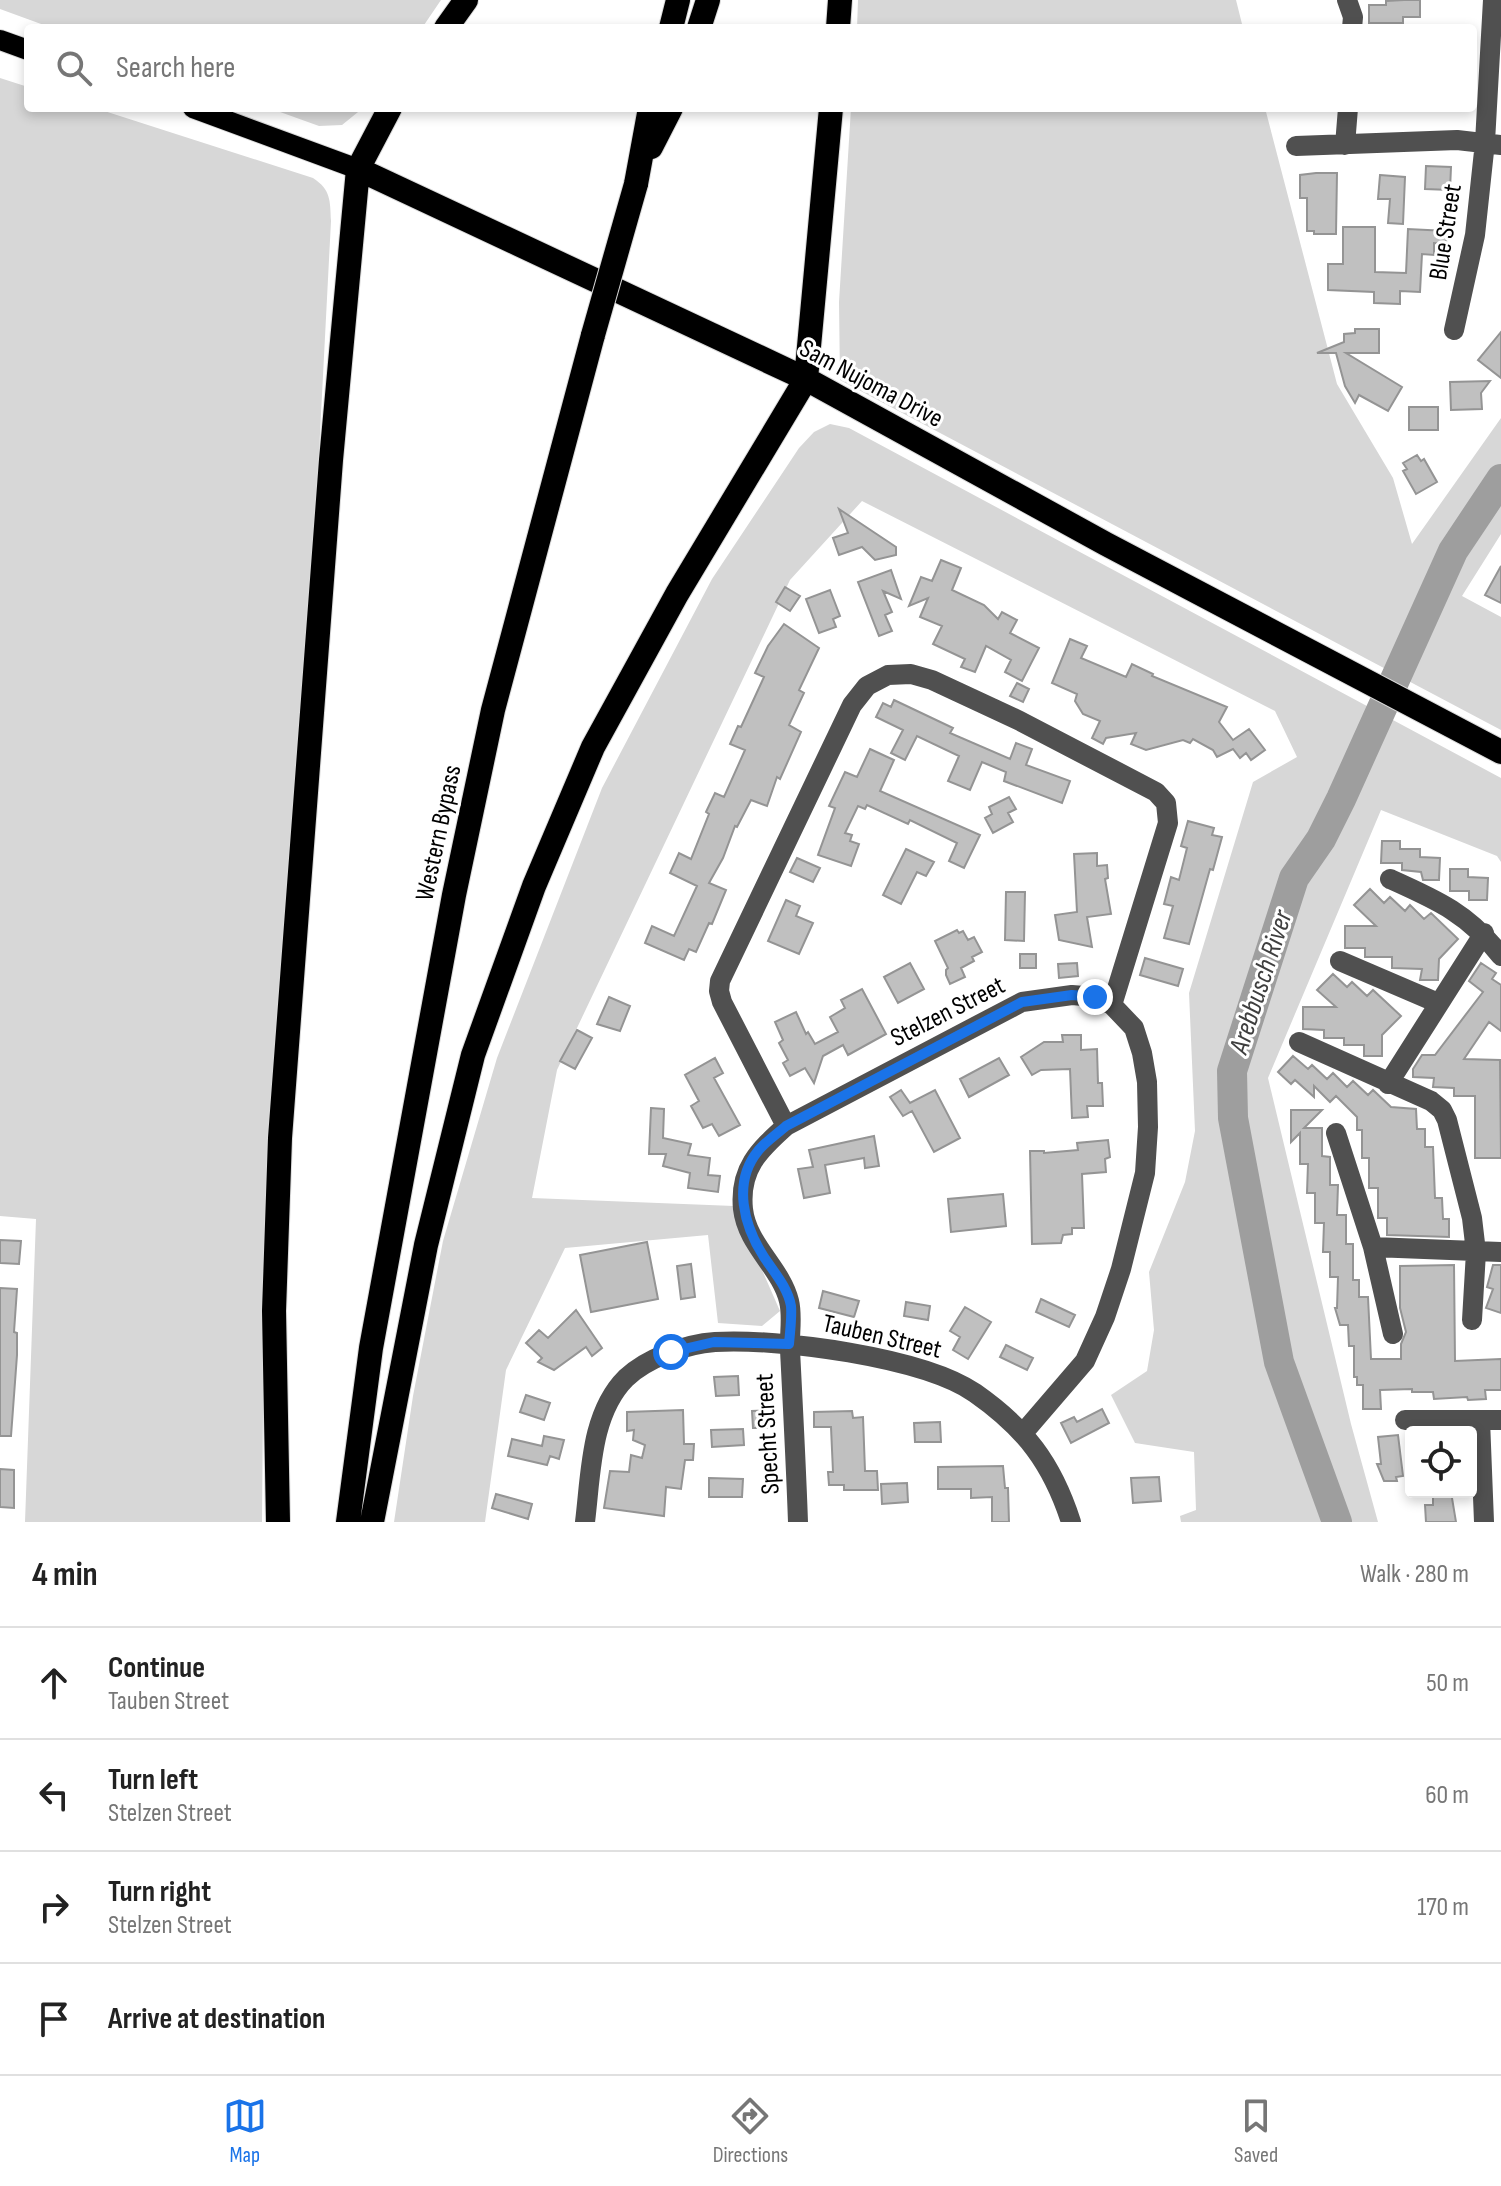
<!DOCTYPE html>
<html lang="en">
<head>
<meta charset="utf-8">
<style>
  body { margin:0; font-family:"Sofia Sans Condensed",sans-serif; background:#f6f6f6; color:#222 }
  .controls { position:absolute; right:24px; bottom:24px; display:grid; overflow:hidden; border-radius:8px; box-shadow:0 4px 12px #0003 }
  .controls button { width:72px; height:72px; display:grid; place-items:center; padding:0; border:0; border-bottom:2px solid #e0e0e0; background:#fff; color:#222; font:40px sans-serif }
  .stop { position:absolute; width:24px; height:24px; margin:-18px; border:6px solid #1a73e8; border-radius:50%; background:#fff }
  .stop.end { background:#1a73e8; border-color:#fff; box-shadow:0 2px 8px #0008 }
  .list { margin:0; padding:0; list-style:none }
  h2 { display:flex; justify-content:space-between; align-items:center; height:104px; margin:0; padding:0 32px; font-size:34px }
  h2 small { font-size:26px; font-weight:400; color:#767676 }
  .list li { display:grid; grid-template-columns:52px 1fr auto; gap:24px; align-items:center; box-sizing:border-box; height:112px; padding:0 32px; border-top:2px solid #e0e0e0 }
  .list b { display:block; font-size:30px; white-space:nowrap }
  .list p { margin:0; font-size:26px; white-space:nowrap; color:#767676 }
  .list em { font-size:26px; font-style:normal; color:#767676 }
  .icon { flex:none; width:44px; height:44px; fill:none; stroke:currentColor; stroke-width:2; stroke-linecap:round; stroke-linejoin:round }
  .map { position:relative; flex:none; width:1501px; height:1522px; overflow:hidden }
  .search { position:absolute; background:#fff; box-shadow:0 4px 12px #0003; left:24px; right:24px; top:24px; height:88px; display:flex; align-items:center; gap:20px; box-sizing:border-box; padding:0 28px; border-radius:8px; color:#767676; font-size:30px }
  .sheet { height:552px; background:#fff }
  nav { display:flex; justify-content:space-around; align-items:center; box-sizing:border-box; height:112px; border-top:2px solid #e0e0e0; background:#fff; font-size:22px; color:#767676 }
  nav a { display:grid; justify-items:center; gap:4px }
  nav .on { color:#1a73e8 }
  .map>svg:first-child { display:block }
  .green { fill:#d7d7d7 }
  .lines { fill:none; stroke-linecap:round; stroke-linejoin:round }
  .river { stroke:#9e9e9e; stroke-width:30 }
  .building { fill:#c0c0c0; stroke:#949494; stroke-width:2 }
  .major-casing { stroke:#dbdbdb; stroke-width:22 }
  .highway-casing { stroke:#dbdbdb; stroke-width:26 }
  .minor { stroke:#505050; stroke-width:20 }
  .major { stroke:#000; stroke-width:20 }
  .highway { stroke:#000; stroke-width:24 }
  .highway-bridge-casing { stroke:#dbdbdb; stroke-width:26; stroke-linecap:butt }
  .highway-bridge { stroke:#000; stroke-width:24 }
  .route { stroke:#1a73e8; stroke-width:10 }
  .labels { text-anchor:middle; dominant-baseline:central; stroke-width:6; stroke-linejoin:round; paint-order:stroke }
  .street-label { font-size:26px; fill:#000; stroke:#fff }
  .water-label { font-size:28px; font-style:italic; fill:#3f3f3f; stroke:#fff }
</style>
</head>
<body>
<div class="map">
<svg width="1501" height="1522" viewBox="0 0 1501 1522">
  <rect width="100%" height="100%" fill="#fff"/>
  <path class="green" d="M0,0H441L422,28H52L0,9Z
    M858,0H1236L1243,28H857Z
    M0,78L28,87V108H95L313,178C331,190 330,200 331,221L309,646L264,1302L262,1522H25L36,1219L0,1216Z
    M269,108H363L342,125L319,126Z
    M851,108H1265L1337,384L1393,478L1412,544L1501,418V534L1462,596L1501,617V730L840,380L839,302Z
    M830,424L849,428L1501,778V862L1497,856L1381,810L1268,1078L1351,1424L1378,1522H1181L1180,1516L1196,1510L1194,1452L1135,1443L1111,1395L1147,1371L1154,1330L1149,1272L1185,1182L1195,1131L1189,993L1253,782L1297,757L1275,711L862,501L790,580L557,1070L532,1198L734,1206L780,1311L762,1326L718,1323L708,1235L565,1248L506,1370L485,1522H394L413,1396L443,1241L497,1058L602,788L712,579L799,448L814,432Z"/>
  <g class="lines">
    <path class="river" d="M1337,1522L1279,1362L1233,1118L1232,1071L1294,878L1321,839L1341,799L1453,551L1501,479"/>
  </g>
  <path class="building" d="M1404,0H1420V17H1403V23H1369V5H1386V1Z
    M1426,166L1451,167L1450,190L1425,189Z
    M1316,173H1337L1336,234H1314V231H1307V198H1300V175Z
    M1380,175L1405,177L1403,224L1388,223L1390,199H1378Z
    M1343,227H1375V272L1406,273L1408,229L1447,231L1446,244L1434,243V255L1422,254L1420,292L1400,291V304L1374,303V292L1328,290V264H1343Z
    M1355,329H1379V353H1346L1402,387L1388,411L1359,395L1355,403L1345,386L1336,353H1317L1344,342V334L1355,333Z
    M1501,332V378L1478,360Z
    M1490,381L1481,393L1482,409L1451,410L1450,382Z
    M1409,407H1438V430H1409Z
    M1417,455L1421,461L1424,459L1437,482L1416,494L1403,471L1407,469L1403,463Z
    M839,509L896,547V555L875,560L862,547L839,555L833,538L848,533Z
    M941,560L961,568L952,590L984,605L998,619L1002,612L1017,620L1010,633L1039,648L1022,681L1005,672L1011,660L986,646L975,672L961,667L965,659L933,644L942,626L920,617L928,598L909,606L921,577L932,581Z
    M1501,566V603L1485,595Z
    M891,570L901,599L883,591L892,612L885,615L892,631L879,636L858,582Z
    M785,587L800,596L790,611L776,602Z
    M830,590L840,616L833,619L836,627L819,633L806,599Z
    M784,624L819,648L799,690L804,693L789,725L801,732L780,779L777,777L767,806L751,800L737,827L735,826L723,858L709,883L726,890L712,924L709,923L696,952L689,949L684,960L645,943L652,926L674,936L697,886L670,873L679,853L691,859L709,814L706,812L715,793L724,797L745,750L730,744L738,726L741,727L764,677L755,673L768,646Z
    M1070,639L1087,646L1081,658L1126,677L1132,664L1153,674L1152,676L1227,707L1219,722L1233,740L1249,729L1265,750L1251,760L1246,753L1240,758L1233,749L1217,757L1213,750L1193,739L1190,743L1183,740L1146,750L1131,744L1136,733L1106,738L1103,744L1092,738L1100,721L1083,714L1075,701L1077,694L1052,683Z
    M1017,683L1029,689L1023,702L1010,696Z
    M894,700L953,728L950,733L1010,759L1016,743L1032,749L1026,765L1070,781L1062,803L1004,781L1006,772L982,762L970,790L948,781L959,756L917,736L905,760L891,753L903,730L876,717L883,703L891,707Z
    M870,749L894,760L880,791L980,835L964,868L949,861L957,843L910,820L908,824L867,805L865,809L858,806L845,833L852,835L850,841L859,844L851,866L818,855L835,808L829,806L845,772L857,777Z
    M1009,797L1016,809L1008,813L1013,822L993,833L985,818L992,814L989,807Z
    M1188,821L1214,828L1212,835L1222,837L1213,870L1210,869L1189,944L1164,938L1173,906L1164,904L1171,877L1179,880L1187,848L1181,846Z
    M1382,841H1400V849H1420V857L1440,858L1439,880H1423L1421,872L1402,870V863H1381Z
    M906,849L934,862L926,876L917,872L901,904L883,895Z
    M1097,853V866L1107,865L1108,878L1105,879L1111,914L1087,917L1092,947L1059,940L1055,915L1077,912L1074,854Z
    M797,858L820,868L813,882L790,872Z
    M1450,869H1468V877L1488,878L1487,900H1469V891H1450Z
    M1370,889L1384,903L1390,897L1405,911L1410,905L1424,919L1431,913L1458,939L1439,959L1438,980H1420L1422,969L1392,968V957H1365V948H1345V926H1376L1354,905Z
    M1006,892H1025L1024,941L1005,940Z
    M786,900L800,906L796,916L813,923L799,954L768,941Z
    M957,930L959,933L963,931L968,940L974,937L982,952L972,957L974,961L961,968L965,977L950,984L946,975V970L948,968L935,941Z
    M1020,954H1036V968H1020Z
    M1145,958L1183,969L1178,986L1140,975Z
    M910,963L924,989L898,1003L884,977Z
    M1077,963L1078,976L1059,978L1058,964Z
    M1481,963L1496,973L1492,979L1501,985V1031L1489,1022L1464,1059L1500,1060L1501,1158H1475V1096H1454V1088L1433,1087L1434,1078L1413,1077V1069L1422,1055H1435L1483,992L1469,981Z
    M1333,974L1347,987L1352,982L1367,996L1373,990L1401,1016L1382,1035V1056H1364V1045H1344V1038H1324V1030L1303,1029V1007H1336L1317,990Z
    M862,989L886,1034L848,1055L843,1045L823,1056L814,1083L805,1068L790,1076L783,1063L788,1060L779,1043L783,1040L775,1022L796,1012L806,1034L808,1032L815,1044L838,1032L830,1017L845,1008L841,1000Z
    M609,997L630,1006L620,1031L597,1024Z
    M577,1030L592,1038L575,1069L560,1061Z
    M1062,1035H1081V1050L1097,1049L1098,1083H1102L1103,1106H1087L1088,1117L1072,1118L1070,1069L1041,1070L1032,1075L1021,1057L1044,1042H1063Z
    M1293,1056L1308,1069L1312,1065L1327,1079L1333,1073L1347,1087L1353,1081L1368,1095L1373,1090L1391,1107L1416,1109L1417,1129H1425V1147H1433L1435,1198H1442L1443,1219H1449V1237L1387,1235V1218H1378V1188H1369V1158H1362V1130H1357V1117L1336,1096L1330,1102L1314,1086V1097L1295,1080L1291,1084L1278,1072Z
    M715,1058L723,1073L714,1078L740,1125L719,1136L712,1124L703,1128L691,1106L699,1101L685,1075Z
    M999,1058L1009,1075L969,1097L960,1079Z
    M901,1090L910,1103L935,1090L960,1138L934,1152L912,1111L903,1116L890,1097Z
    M651,1108L664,1109L663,1138L691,1144L688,1155L710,1158L708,1175L720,1176L718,1192L688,1188L690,1173L663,1166L666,1154H649Z
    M1291,1110H1322L1304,1128H1322V1156L1330,1157V1185H1338L1337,1215H1346V1244H1353V1280H1359V1297H1368L1371,1359H1401V1344L1406,1332L1400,1308V1266L1454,1265L1455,1361L1501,1359V1390H1485L1486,1399L1468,1400L1467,1397L1434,1399L1433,1392H1412V1389L1380,1390L1381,1409H1363V1385H1357V1377H1354V1346H1349L1348,1325H1340L1335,1308H1337L1338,1277H1330V1252H1323L1324,1223H1315V1193H1307L1308,1164H1300V1133L1291,1142Z
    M874,1136L879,1166L865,1168L864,1158L825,1165L830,1193L804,1198L798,1169L813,1167L809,1150Z
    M1108,1140L1110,1157L1105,1159L1106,1172L1082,1174L1084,1228H1072V1234L1063,1235L1061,1243L1032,1244L1030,1151H1044V1153L1078,1150L1077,1143Z
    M1003,1194L1006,1226L951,1232L948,1199Z
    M0,1240L21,1241L19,1264L0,1263Z
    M647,1242L658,1299L591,1312L580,1255Z
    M691,1264L695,1297L681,1299L677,1266Z
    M1493,1265H1501V1313L1486,1308L1493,1289L1487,1287Z
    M0,1288L17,1289L14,1332L17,1333V1355L11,1436H0Z
    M823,1291L859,1301L854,1317L819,1308Z
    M1041,1299L1075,1315L1069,1327L1036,1312Z
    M906,1302L930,1306L928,1320L904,1316Z
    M965,1307L991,1322L968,1359L953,1350L960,1337L950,1331Z
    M576,1310L602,1348L592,1356L586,1347L554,1370L538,1362L542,1358L526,1343L539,1330L548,1338Z
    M1006,1345L1033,1358L1027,1370L1000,1357Z
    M738,1376L739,1395L716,1396L714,1377Z
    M526,1395L550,1403L544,1420L520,1412Z
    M1102,1409L1109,1423L1071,1443L1061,1423L1074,1417L1077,1422Z
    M683,1410L684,1444H694L693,1460H685L681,1489L666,1487L664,1516L604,1508L610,1471L629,1472L631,1455L642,1458L645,1445L633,1440L634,1430L627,1431V1412Z
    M772,1410L773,1428H753L752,1411Z
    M852,1411L853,1418L863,1417L865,1471H877L878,1490H844V1485H829L828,1472H833L831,1427H814V1412Z
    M940,1422L941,1442H915L914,1423Z
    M743,1429L744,1445L712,1447L711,1430Z
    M1398,1435L1403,1476L1396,1477L1397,1481H1384L1377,1464H1381L1378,1437Z
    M544,1436L564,1440L559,1459L550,1456L547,1465L508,1456L512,1439L542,1446Z
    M1003,1466L1005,1488H1008L1009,1522H992V1497L971,1498V1489H938V1467Z
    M0,1469L14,1470V1508L0,1507Z
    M1159,1477L1161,1501L1133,1503L1131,1478Z
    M709,1478L743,1479L742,1497H709Z
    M907,1483L908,1502L882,1504L881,1484Z
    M1433,1492H1451L1456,1522H1426L1425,1505H1433Z
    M496,1494L532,1504L528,1519L492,1508Z"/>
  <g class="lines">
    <g class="major-casing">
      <path id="major" d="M0,40L28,50
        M193,108L358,169"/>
    </g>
    <g class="highway-casing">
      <path id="highway" d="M446,28L466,0
        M671,28L678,0
        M699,28L708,0
        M838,28L840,0
        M651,147L671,108
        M358,169L806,379L1106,544L1501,752
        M636,184L650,108
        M278,1522L274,1311L280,1138L331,460L358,169L390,108
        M348,1522L371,1348L454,895L493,710L593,335
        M372,1522L426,1245L473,1055L534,886L593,747L677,594L806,379L831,108"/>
    </g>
    <path class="minor" d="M1347,0L1353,17L1352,28
      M1345,145L1348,108
      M1296,146L1457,140L1501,145
      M1454,330L1475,235L1485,142L1493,0
      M1390,879C1437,900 1469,914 1501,956
      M1340,961L1438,1003
      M1299,1042L1431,1101L1442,1110L1447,1120L1472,1218L1476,1252L1472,1320
      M1388,1084L1484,933
      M786,1126L722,1002L719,991L720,981L852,705L867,686L888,675L911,674L932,680L1020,721L1156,792L1166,803L1168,823L1112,1005
      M1336,1133L1373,1247L1393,1334
      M1373,1247L1501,1252
      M1405,1420H1501
      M1480,1420L1484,1522
      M585,1522C591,1475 590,1414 626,1378C647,1358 686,1344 715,1342C778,1338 923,1357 975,1393C1025,1428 1052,1463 1071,1522
      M798,1522C796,1465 793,1408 790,1350C789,1335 793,1317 789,1301C781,1268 747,1245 743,1209C739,1169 759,1150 786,1126L1022,1002L1072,995L1095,997L1112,1005L1134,1028L1142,1053L1147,1082L1148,1127L1145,1173L1121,1269L1105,1317L1085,1361L1024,1432"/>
    <use href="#major" class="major"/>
    <use href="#highway" class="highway"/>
    <g class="highway-bridge-casing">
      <path id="highway-bridge" d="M593,335L636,184"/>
    </g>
    <use href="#highway-bridge" class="highway-bridge"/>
  </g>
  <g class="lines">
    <path class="route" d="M671,1352L714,1342L789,1344C790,1332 792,1318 791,1306C788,1288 774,1272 764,1257C744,1226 732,1183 758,1151C765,1142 777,1134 786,1126L1022,1002L1072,995L1095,997"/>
  </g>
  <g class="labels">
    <g class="street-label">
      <text transform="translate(1446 232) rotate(-81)">Blue Street</text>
      <text transform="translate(871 384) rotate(28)">Sam Nujoma Drive</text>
      <text transform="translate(439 833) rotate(-78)">Western Bypass</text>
      <text transform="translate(948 1012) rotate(-27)">Stelzen Street</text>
      <text transform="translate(882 1337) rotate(13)">Tauben Street</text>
      <text transform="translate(768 1434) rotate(-93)">Specht Street</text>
    </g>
    <g class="water-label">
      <text transform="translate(1261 982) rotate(-72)">Arebbusch River</text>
    </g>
  </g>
</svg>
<div class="controls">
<button><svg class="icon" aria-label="locate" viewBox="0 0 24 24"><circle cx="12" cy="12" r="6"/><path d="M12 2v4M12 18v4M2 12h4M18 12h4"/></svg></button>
</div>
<div class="stop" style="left:671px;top:1352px"></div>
<div class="stop end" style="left:1095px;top:997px"></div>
<div class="search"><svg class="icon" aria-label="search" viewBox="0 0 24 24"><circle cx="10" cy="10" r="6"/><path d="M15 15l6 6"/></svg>Search here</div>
</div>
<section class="sheet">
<h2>4 min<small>Walk · 280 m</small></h2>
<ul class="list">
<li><svg class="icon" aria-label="ahead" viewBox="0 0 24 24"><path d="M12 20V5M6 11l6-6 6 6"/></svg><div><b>Continue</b><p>Tauben Street</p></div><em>50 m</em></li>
<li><svg class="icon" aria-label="left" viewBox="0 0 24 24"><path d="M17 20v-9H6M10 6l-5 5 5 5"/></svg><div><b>Turn left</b><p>Stelzen Street</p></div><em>60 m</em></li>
<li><svg class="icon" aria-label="right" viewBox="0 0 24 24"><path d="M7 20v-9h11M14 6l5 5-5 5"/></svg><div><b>Turn right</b><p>Stelzen Street</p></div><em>170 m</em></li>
<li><svg class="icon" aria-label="arrive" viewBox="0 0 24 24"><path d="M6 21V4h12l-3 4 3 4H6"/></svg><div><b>Arrive at destination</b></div></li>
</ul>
</section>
<nav>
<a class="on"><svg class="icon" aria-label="map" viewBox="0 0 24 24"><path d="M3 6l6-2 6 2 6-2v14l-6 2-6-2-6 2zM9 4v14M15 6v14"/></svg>Map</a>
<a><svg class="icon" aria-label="directions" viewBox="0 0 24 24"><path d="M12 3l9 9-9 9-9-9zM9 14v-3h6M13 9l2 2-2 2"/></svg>Directions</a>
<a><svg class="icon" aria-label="saved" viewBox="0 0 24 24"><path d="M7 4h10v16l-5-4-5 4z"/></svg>Saved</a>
</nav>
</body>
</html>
